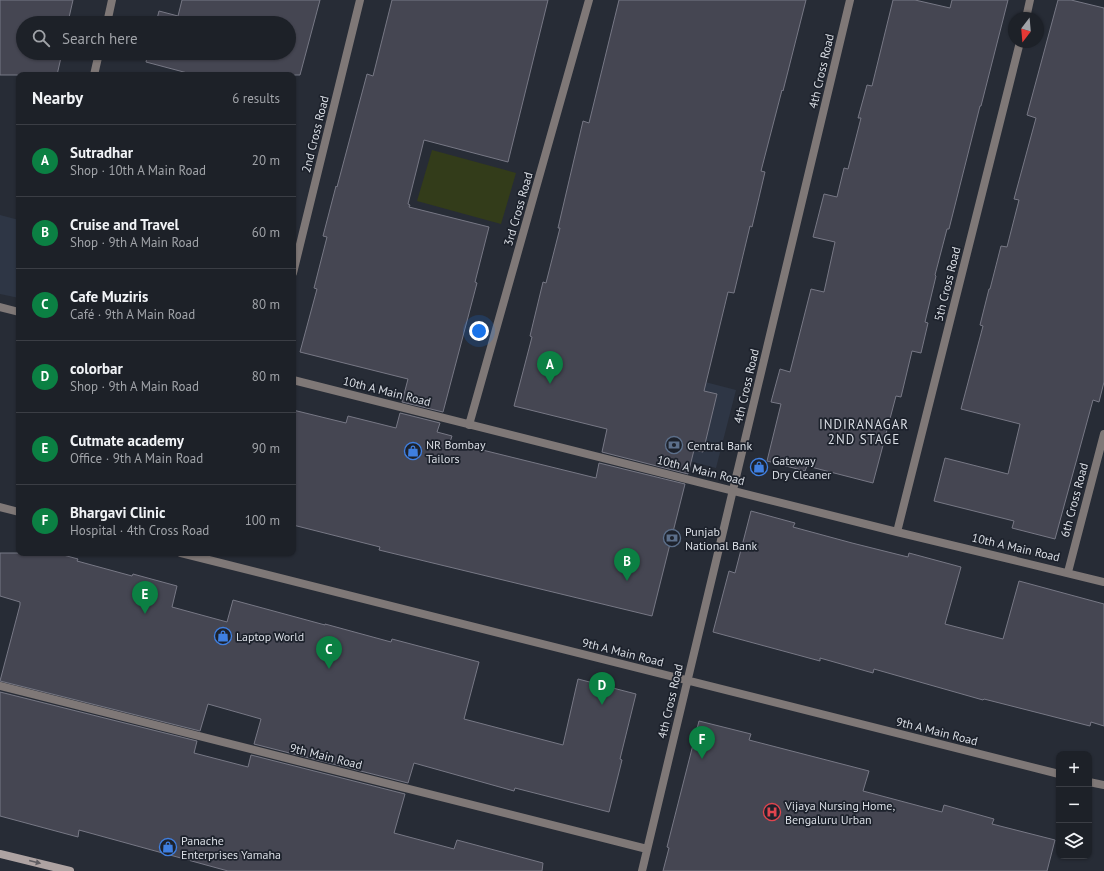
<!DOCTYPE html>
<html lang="en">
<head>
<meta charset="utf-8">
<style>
  body { margin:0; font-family:"PT Sans",sans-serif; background:#2a2e34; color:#f1f3f6 }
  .controls { position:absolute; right:12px; bottom:12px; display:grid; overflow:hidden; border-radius:8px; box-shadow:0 1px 3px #0004 }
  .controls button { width:36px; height:36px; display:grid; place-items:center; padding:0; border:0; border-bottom:1px solid #3b3e45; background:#1d2128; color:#f1f3f6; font:20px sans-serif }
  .compass { position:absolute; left:1008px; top:12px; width:36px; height:36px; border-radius:50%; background:#1d2128; box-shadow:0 1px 3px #0004; rotate:196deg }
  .you { position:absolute; left:479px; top:331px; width:14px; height:14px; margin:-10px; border:3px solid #fff; border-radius:50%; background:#1a73e8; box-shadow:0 0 0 6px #1a73e833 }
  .badge { display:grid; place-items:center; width:26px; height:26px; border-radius:50%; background:#0b8043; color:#fff; font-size:13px; font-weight:700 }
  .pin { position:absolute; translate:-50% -33px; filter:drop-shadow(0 1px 2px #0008) }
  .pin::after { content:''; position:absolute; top:21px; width:14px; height:12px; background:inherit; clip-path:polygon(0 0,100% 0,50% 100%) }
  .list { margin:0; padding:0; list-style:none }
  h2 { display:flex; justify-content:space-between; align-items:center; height:52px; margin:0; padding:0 16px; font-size:17px }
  h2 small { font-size:13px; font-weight:400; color:#a0a3a8 }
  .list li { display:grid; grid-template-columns:26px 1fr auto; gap:12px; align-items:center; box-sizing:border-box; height:72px; padding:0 16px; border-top:1px solid #3b3e45 }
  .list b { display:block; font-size:15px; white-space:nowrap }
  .list p { margin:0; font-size:13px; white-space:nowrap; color:#a0a3a8 }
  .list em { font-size:13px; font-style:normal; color:#a0a3a8 }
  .icon { flex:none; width:22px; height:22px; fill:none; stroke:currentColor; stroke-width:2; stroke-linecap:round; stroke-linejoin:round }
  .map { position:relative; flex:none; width:1104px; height:871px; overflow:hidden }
  .search { position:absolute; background:#1d2128; box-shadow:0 1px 3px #0004; left:16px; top:16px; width:280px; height:44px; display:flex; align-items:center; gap:10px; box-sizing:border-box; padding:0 14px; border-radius:22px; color:#a0a3a8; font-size:15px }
  .panel { position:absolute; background:#1d2128; box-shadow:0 1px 3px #0004; left:16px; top:72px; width:280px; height:484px; border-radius:8px }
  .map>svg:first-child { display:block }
  .built { fill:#2e3645 }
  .green { fill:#333c1a }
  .building { fill:#454652; stroke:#777885 }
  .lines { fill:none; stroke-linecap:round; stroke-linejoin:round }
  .street { stroke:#7f7877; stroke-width:8 }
  .secondary { stroke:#aea3a2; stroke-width:8 }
  .oneway { fill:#5e5c61 }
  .labels { text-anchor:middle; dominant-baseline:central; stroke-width:3.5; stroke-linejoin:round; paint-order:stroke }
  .street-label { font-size:12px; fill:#dadee5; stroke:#1d222c }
  .poi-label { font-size:12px; fill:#dadee5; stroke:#1d222c; text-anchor:start }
  .neighbourhood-label { font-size:13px; letter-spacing:1px; fill:#dadee5; stroke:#1d222c }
</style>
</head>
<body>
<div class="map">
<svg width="1104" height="871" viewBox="0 0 1104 871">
  <rect width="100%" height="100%" fill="#272c36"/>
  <path class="built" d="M0,215L19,220V298L0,294Z
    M632,363L736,390L716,468L612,441Z"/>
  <path class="green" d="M432,150L516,173L501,224L417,201Z"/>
  <path class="building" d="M0,0H73L68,22L70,23H23V53H62L57,75H0Z
    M182,0H320L300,75H195L146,62L148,53H289V23H156L159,11L178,16Z
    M392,0H548L508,162L424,140L408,204L410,205L409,207L489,227L475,282L477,283L443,412L402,402L408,379L300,352L317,289L314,288L327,237L323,236L336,186L337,187L367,74L373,76Z
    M619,0H806L783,91L782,90L761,171L765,172L752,227L750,226L734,293L728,292L704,391L717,394L703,452L694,450L688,474L602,452L607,429L514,406L532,337L530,336L543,282L546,283L560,228H558L583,121L589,123Z
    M893,0H915L950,8L952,0H1008L981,106H980L949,229H947L935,275L936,276L925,322L928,323L921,353L912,351L901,397L896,396L873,483L807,466L805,471L767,461L781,404L771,402L780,369L790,372L811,289L824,292L835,242L813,237L824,194L837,197L844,168L848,169L861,118H858L867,85L872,86Z
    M1058,0H1071L1104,8V382L1099,402L1093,400L1055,539L1012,528L1014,521L934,501L945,458L1008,474L1020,424L961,409L983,326L980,325L989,289H990L1001,246L1007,247L1019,200L1014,199L1036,118L1027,115Z
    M293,410L346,423L348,416L396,428L400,413L440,423L437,432L452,436L450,442L596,478L599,463L685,484L652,616L379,550L380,547L293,525Z
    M751,511L795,523L793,527L852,543L908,557L909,553L961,567L945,624L1003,639L1019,581L1104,604V726L1091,722L1090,726L984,699L983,700L874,669L873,673L820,658V661L713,632L729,571L735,573Z
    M0,553H56L78,559L77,561L132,576L133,574L177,586L172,607L227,622L233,600L325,625V624L391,642L392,639L479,662L464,719L563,745L578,679L636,694L620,759L622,760L609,812L515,788L514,791L414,763L408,783L254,744L261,719L208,704L200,731L0,681L20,605V602L0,596Z
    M0,692L197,741L194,753L248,767L251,755L405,794L394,833L454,849L457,840L543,863L542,871H228L79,830L78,837L0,816Z
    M699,721L751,734L749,740L869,771L863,791L942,812L944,805L994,819L992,824L1055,840L1047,871H663L669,848L667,847Z"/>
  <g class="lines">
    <path class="street" d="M1026,18L1030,0
      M107,23L112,0
      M94,75L99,53
      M293,273L360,0
      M0,307L19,312
      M293,380L897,532L1104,582
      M469,425L589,0
      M0,507L19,512
      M897,532L1020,42
      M181,553L1059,774
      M1068,572L1104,434
      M0,686L647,849
      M1089,782L1104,785
      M642,871L850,0"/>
    <path class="secondary" d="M0,854L70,871"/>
  </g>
  <defs><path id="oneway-solid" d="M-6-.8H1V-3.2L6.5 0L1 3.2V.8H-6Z"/></defs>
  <use class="oneway" href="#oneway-solid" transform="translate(35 862) rotate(14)"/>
  <defs>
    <g id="bank-ring" transform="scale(0.9)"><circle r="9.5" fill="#1d222c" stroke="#5c6f8a" stroke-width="1.5"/><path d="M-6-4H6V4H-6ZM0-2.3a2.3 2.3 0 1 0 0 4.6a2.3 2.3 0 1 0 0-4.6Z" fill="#5c6f8a"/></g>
    <g id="shop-ring" transform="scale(0.9)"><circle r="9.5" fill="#1d222c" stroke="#3f7fe0" stroke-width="1.5"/><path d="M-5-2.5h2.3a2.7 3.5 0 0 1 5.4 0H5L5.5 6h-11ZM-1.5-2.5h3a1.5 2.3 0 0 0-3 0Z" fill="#3f7fe0"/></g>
    <g id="hospital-ring" transform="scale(0.9)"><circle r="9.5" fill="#1d222c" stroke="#e0444e" stroke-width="1.5"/><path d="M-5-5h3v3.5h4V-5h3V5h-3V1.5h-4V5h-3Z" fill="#e0444e"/></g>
  </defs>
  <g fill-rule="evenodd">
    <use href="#bank-ring" x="674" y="445"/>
    <use href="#shop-ring" x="413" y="451"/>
    <use href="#shop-ring" x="759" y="467"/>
    <use href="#bank-ring" x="672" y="538"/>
    <use href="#shop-ring" x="223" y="636"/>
    <use href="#hospital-ring" x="772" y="812"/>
    <use href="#shop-ring" x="168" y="847"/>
  </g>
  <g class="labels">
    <g class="street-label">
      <text transform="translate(821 71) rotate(-77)">4th Cross Road</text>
      <text transform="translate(315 134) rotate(-76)">2nd Cross Road</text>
      <text transform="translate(518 209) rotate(-74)">3rd Cross Road</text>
      <text transform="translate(947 284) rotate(-76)">5th Cross Road</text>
      <text transform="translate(746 386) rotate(-77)">4th Cross Road</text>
      <text transform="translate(387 391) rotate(14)">10th A Main Road</text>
      <text transform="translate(701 470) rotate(14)">10th A Main Road</text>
      <text transform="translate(1074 500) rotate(-75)">6th Cross Road</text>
      <text transform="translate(1016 547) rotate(13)">10th A Main Road</text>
      <text transform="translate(623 652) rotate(14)">9th A Main Road</text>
      <text transform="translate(670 701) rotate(-77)">4th Cross Road</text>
      <text transform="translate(937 731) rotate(14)">9th A Main Road</text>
      <text transform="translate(326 756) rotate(14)">9th Main Road</text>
    </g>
    <g class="poi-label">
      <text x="426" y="444">NR Bombay<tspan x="426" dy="14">Tailors</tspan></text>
      <text x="687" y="445">Central Bank</text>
      <text x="772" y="460">Gateway<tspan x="772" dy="14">Dry Cleaner</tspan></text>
      <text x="685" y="531">Punjab<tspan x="685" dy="14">National Bank</tspan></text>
      <text x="236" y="636">Laptop World</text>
      <text x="785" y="805">Vijaya Nursing Home,<tspan x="785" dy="14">Bengaluru Urban</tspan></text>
      <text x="181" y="840">Panache<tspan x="181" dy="14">Enterprises Yamaha</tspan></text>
    </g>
    <g class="neighbourhood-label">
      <text x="864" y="424">INDIRANAGAR<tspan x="864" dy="15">2ND STAGE</tspan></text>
    </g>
  </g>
</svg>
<div class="controls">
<button>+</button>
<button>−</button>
<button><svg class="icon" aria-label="layers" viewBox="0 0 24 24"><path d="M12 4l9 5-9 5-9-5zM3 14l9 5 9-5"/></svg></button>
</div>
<svg class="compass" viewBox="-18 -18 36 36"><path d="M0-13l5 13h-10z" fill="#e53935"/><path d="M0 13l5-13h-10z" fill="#a0a3a8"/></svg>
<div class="you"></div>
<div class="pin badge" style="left:550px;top:384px">A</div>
<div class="pin badge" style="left:627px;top:581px">B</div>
<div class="pin badge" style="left:329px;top:669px">C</div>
<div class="pin badge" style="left:602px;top:705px">D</div>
<div class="pin badge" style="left:145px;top:614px">E</div>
<div class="pin badge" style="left:702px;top:759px">F</div>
<div class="search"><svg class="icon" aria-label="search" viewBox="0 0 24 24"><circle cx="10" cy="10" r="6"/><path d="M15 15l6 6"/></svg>Search here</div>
<section class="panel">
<h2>Nearby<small>6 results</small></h2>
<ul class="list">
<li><span class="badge">A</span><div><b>Sutradhar</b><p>Shop · 10th A Main Road</p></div><em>20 m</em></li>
<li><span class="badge">B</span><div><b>Cruise and Travel</b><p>Shop · 9th A Main Road</p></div><em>60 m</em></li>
<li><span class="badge">C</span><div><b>Cafe Muziris</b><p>Café · 9th A Main Road</p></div><em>80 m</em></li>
<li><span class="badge">D</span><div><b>colorbar</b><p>Shop · 9th A Main Road</p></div><em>80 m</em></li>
<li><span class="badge">E</span><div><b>Cutmate academy</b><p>Office · 9th A Main Road</p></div><em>90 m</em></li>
<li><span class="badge">F</span><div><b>Bhargavi Clinic</b><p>Hospital · 4th Cross Road</p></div><em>100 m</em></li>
</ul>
</section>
</div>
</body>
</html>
